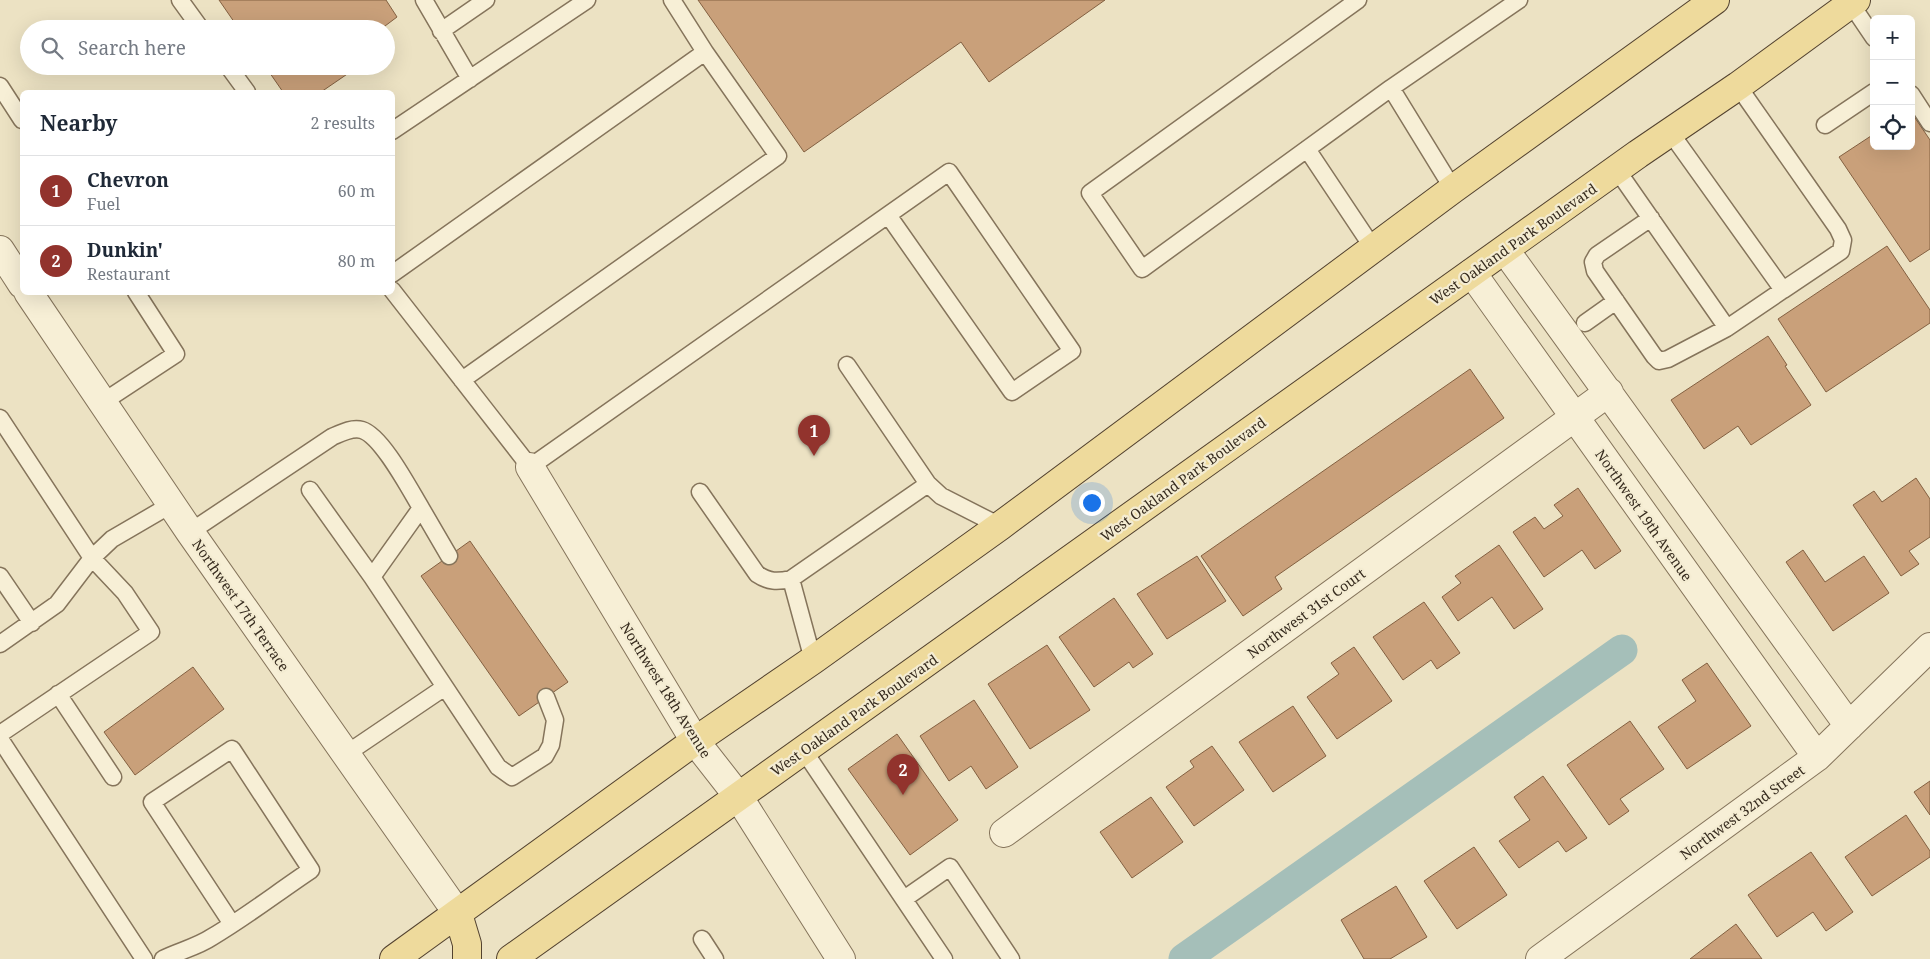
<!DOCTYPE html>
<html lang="en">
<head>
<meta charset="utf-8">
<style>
  body { margin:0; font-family:"Noto Serif",serif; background:#f6f6f7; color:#1f2937 }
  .controls { position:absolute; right:15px; top:15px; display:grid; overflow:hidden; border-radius:8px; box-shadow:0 5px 20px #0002 }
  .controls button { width:45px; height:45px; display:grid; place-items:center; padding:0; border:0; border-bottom:1px solid #e0e1e3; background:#fff; color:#1f2937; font:25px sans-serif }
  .you { position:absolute; left:1091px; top:502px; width:18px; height:18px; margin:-12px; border:4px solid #fff; border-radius:50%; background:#1a73e8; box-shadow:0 0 0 8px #1a73e833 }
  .badge { display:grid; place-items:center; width:32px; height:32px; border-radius:50%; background:#92332d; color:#fff; font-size:16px; font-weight:700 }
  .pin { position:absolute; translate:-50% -41px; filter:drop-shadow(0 1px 2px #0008) }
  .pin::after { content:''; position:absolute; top:26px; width:18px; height:15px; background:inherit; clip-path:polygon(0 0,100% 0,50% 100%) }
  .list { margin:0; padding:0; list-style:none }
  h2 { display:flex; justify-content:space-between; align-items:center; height:65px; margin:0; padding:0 20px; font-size:21px }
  h2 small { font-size:16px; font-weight:400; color:#747a83 }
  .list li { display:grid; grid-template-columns:32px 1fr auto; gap:15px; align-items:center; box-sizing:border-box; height:70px; padding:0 20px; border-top:1px solid #e0e1e3 }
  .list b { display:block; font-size:19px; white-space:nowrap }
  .list p { margin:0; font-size:16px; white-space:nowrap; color:#747a83 }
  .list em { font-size:16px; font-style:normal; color:#747a83 }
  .icon { flex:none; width:28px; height:28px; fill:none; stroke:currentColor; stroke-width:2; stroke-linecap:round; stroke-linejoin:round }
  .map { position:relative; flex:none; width:1930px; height:959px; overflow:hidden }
  .search { position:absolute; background:#fff; box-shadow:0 5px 20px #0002; left:20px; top:20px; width:375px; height:55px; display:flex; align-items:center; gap:12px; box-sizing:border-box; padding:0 18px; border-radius:28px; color:#747a83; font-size:19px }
  .panel { position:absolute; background:#fff; box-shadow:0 5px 20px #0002; left:20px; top:90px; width:375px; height:205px; border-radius:8px }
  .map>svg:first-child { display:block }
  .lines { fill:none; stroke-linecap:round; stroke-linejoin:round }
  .canal { stroke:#a5bfb9; stroke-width:31 }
  .building { fill:#c9a07a; stroke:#836041 }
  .lane-casing { stroke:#85745b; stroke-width:19 }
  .street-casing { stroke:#85745b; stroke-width:30 }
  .primary-casing { stroke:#53422f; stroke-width:30 }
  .lane { stroke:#f7efd6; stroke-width:16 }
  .street { stroke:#f7efd6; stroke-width:28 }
  .primary { stroke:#eeda9c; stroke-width:28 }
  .labels { text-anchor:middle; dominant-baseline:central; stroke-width:4.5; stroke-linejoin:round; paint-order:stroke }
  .street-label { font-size:14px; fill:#362b1e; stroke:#f4ecd2 }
</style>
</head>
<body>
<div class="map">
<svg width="1930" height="959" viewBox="0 0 1930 959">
  <rect width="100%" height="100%" fill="#ece2c3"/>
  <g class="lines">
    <path class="canal" d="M1184,959L1622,650"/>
  </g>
  <path class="building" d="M219,0H386L397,17L381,29H239Z
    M698,0H1105L989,82L961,42L804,152Z
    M265,66H359L321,92H283Z
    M1911,112L1930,140V249L1910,262L1839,157L1874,134V146H1911Z
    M1887,246L1930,310V323L1826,392L1778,319Z
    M1768,336L1787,365L1785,366L1811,405L1751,445L1738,426L1704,449L1671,400Z
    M1470,369L1504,418L1275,577L1282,589L1243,616L1201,556Z
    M1916,478L1930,499V537L1909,551L1919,564L1901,576L1853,505L1874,491L1882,502Z
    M1578,488L1621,551L1595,569L1582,550L1544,577L1513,532L1535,517L1544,529L1563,516L1554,505Z
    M470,541L568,682L519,716L421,576Z
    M1499,545L1543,609L1514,629L1492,597L1458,621L1442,597L1461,583L1455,576Z
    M1803,550L1825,582L1864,556L1889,593L1833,631L1786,562Z
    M1197,556L1226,601L1167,639L1137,594Z
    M1114,598L1153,654L1133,668L1129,662L1094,687L1059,637Z
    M1424,602L1460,653L1437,669L1431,660L1403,680L1373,637Z
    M1047,645L1090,710L1030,749L988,684Z
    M1354,647L1392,701L1337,739L1307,697L1339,674L1331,663Z
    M1707,663L1751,726L1687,769L1658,727L1696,701L1682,680Z
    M193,667L224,709L135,775L104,732Z
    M974,700L1018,767L986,789L971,766L949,781L920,736Z
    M1293,706L1326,756L1273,792L1239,742Z
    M1630,721L1664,769L1620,799L1629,811L1609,825L1567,765Z
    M897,734L958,820L910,855L848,769Z
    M1212,746L1244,790L1194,826L1166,787L1194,767L1190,761Z
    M1543,776L1587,838L1566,852L1558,841L1519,868L1499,841L1530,820L1514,797Z
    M1930,781V815L1914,792Z
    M1151,797L1183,842L1132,878L1100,832Z
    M1906,815L1930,851V857L1872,896L1845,857Z
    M1474,847L1507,895L1457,929L1424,881Z
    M1811,852L1853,912L1826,931L1813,912L1777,937L1748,895Z
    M1396,886L1427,937L1390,959H1364L1341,920Z
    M1736,924L1762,959H1690Z"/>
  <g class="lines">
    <g class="lane-casing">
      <path id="lane" d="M180,0L201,29
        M424,0L470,79
        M672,0L705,52
        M1358,0L1090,193L1142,269L1391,88L1519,0
        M1851,4L1874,38
        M441,31L486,0
        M228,66L247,92
        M0,86L22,120
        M1391,88L1453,189
        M1911,94L1930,123
        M1825,125L1874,92
        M392,131L587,0
        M1670,132L1783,290L1841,251L1843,240L1838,229L1738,86
        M1307,149L1373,248
        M1617,170L1727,328
        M1651,218L1597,255L1593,262L1595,271L1654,356L1659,361L1668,359L1727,328L1783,290
        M392,274L705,52L778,156L462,380
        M392,290L530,467L949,172L1072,351L1012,392L888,215
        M1585,323L1616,301
        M847,365L928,484L941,496L1000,526
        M103,402L176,354L136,292
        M0,418L92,558L125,593L151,632L0,734
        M310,490L372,577L498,767L512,777L545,756L551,745L555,720L546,697
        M700,492L757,574C769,582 777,582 791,579
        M421,508L449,556
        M190,532L332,437C341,433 352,427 362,430C382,436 410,490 421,508L372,577
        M0,576L32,623
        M0,644L57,604L92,558L112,539L172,504
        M813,660L791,579L928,484
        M58,694L113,777
        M0,739L144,959
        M804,751L944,959
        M346,754L445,687
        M904,899L950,867L1011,959
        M702,939L715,959
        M163,959C179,951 197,947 212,937C246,917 278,892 311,870L232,749L152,802L232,924"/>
    </g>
    <g class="street-casing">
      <path id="street" d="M0,250L22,284
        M1505,250L1849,726
        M1472,273L1817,757
        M28,292L190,532L458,914
        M530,467L695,741L738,796L841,959
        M1004,833L1609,392
        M1540,959L1817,757L1930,647"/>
    </g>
    <g class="primary-casing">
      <path id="primary" d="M458,914L467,944V959
        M394,959L695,741L813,660L1000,526L1453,189L1715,0
        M511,959L1638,154L1738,86L1856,0"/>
    </g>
    <use href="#lane" class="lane"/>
    <use href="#street" class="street"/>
    <use href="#primary" class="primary"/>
  </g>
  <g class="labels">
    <g class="street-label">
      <text transform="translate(1513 244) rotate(-35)">West Oakland Park Boulevard</text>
      <text transform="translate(1183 479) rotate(-36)">West Oakland Park Boulevard</text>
      <text transform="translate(1644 515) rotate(55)">Northwest 19th Avenue</text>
      <text transform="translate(241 605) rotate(55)">Northwest 17th Terrace</text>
      <text transform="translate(1306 613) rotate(-36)">Northwest 31st Court</text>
      <text transform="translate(666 690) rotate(58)">Northwest 18th Avenue</text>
      <text transform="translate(854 715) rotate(-35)">West Oakland Park Boulevard</text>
      <text transform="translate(1742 812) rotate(-36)">Northwest 32nd Street</text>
    </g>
  </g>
</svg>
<div class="controls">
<button>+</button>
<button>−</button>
<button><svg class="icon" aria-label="locate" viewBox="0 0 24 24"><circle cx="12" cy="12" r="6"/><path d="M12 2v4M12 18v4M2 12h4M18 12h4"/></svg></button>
</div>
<div class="you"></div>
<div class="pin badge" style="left:814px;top:456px">1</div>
<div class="pin badge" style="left:903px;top:795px">2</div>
<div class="search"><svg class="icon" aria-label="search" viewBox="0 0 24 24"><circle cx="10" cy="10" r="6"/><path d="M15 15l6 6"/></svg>Search here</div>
<section class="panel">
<h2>Nearby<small>2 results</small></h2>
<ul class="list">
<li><span class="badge">1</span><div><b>Chevron</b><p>Fuel</p></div><em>60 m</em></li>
<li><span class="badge">2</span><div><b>Dunkin'</b><p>Restaurant</p></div><em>80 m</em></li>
</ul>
</section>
</div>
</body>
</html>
